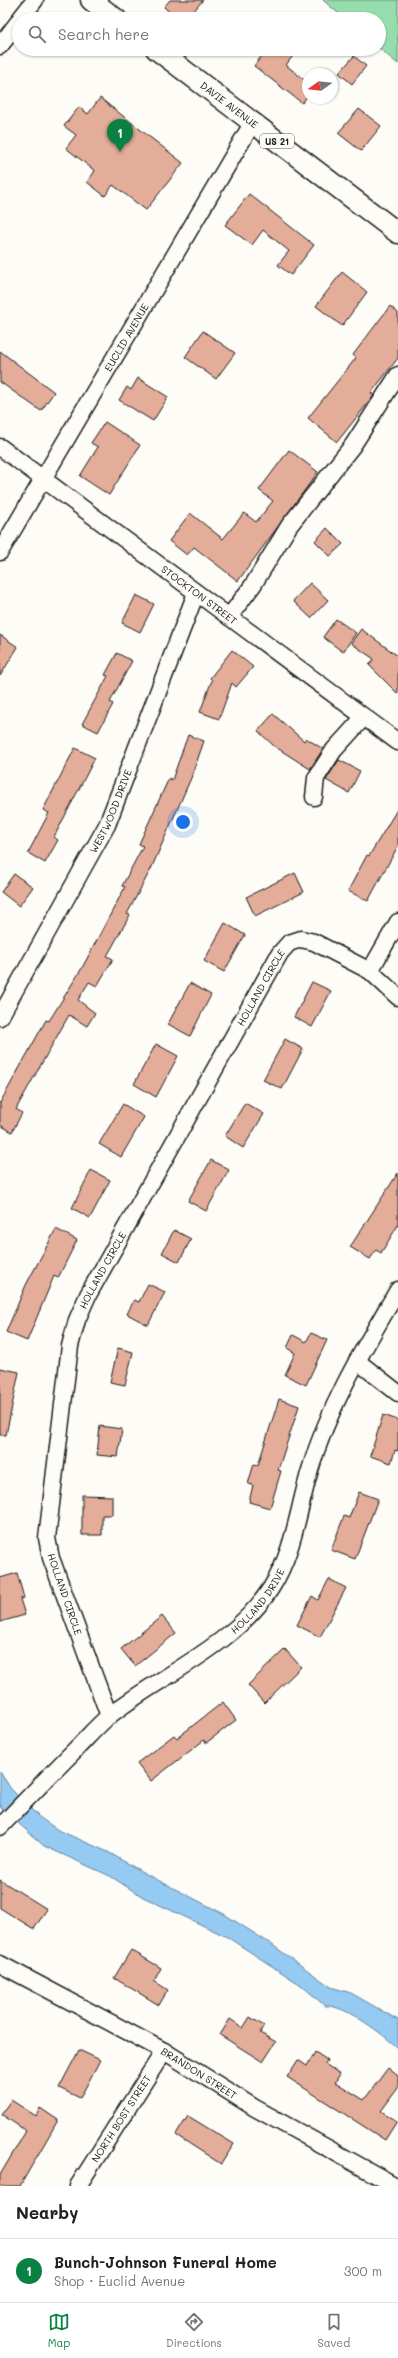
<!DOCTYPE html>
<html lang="en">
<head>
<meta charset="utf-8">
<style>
  body { margin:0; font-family:Mali,sans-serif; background:#f2f2f2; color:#222 }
  .compass { position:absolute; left:302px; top:68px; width:36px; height:36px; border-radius:50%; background:#fff; box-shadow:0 1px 3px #0004; rotate:255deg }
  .you { position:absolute; left:183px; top:822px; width:14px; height:14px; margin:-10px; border:3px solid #fff; border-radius:50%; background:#1a73e8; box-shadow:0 0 0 6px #1a73e833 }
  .badge { display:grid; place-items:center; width:26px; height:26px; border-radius:50%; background:#0b8043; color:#fff; font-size:13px; font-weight:700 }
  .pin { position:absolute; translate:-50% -33px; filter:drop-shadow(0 1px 2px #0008) }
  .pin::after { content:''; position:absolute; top:21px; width:14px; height:12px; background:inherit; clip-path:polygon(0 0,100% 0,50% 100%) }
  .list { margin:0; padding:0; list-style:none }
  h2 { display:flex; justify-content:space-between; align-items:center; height:52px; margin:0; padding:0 16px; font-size:17px }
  h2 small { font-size:13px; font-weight:400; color:#767676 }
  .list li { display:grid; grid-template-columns:26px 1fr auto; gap:12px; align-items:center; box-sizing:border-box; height:64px; padding:0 16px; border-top:1px solid #e0e0e0 }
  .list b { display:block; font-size:15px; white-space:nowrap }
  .list p { margin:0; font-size:13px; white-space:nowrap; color:#767676 }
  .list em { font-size:13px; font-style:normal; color:#767676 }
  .icon { flex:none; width:22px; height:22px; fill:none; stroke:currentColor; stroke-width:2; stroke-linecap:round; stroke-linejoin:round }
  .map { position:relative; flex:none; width:398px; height:2186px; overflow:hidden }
  .search { position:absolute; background:#fff; box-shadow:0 1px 3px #0004; left:12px; right:12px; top:12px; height:44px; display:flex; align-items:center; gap:10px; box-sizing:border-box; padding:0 14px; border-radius:22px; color:#767676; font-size:15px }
  .sheet { height:116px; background:#fff }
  nav { display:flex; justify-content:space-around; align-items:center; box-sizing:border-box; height:56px; border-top:1px solid #e0e0e0; background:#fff; font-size:11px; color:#767676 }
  nav a { display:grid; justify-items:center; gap:2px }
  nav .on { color:#0b8043 }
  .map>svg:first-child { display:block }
  .green { fill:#95ddac; stroke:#587c64 }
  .water { fill:#95caf3; stroke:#65849d }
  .building { fill:#e4ad9a; stroke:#1c1c1c }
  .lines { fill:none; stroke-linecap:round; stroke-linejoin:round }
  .minor-casing { stroke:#1c1c1c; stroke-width:19 }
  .major-casing { stroke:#1c1c1c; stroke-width:23 }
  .minor { stroke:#fdfcf7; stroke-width:16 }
  .major { stroke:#fdfcf7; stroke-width:20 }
  .labels { text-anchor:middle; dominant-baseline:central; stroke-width:3; stroke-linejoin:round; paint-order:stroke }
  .shield { fill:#fdfcf7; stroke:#605f5e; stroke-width:1 }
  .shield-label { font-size:9px; font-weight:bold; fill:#1c1c1c }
  .street-label { font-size:10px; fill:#1c1c1c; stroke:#fdfcf7 }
</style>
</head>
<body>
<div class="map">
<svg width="398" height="2186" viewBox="0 0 398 2186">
  <rect width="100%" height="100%" fill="#fdfcf7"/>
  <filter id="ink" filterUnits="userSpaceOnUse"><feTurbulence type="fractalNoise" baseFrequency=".025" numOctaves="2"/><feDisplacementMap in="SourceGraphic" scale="8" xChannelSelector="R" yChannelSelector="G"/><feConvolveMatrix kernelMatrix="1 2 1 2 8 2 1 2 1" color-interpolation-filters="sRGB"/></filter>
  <g filter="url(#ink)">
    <path class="green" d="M323,0H398V64L379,48V19H345Z"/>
    <path class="water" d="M0,1772L11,1789L39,1817L58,1830L108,1852L144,1873L224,1914L271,1944L331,1987L351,1993L398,2020V2048C384,2035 344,2004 325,2006L301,1985L227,1937L143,1897L110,1876L44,1846L0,1807Z"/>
    <path class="building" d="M170,0H203L187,19H177L164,7Z
      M267,49H298L286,65L308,83V95L302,103L254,66Z
      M354,56L366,66L352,84L339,73Z
      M100,98L183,163L146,210L113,185L105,196L87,182L95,171L66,148L76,135L64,126L79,107L88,114Z
      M359,109L381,126L361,151L338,133Z
      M249,194L314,245L291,275L278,265L289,251L263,230L252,245L225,225Z
      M342,272L367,292L342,326L316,306Z
      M390,306L398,313V358L371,393L374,395L372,398L337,442L308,418L356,358L353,355Z
      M203,331L235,353L216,379L185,357Z
      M0,351L54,392L41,411L0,382Z
      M138,378L168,397L153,421L119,400L127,387L131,390Z
      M105,422L140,445L109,495L80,476L98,447L91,443Z
      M289,450L318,472L238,581L194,547L187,555L169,541L190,513L223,539L244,513L256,522L273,501L259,490Z
      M327,528L343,544L330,556L315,541Z
      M310,583L328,600L311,618L293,601Z
      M136,595L154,604L140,632L122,623Z
      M336,619L356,633L343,652L323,637Z
      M361,629L398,656V694L369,665L374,659L351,643Z
      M0,635L18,647L0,676Z
      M232,650L253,667L236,687L232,683L219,719L200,712L212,680L210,678Z
      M117,653L132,661L110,702L113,704L98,732L82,724L108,676L105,675Z
      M273,714L304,741L306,738L323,749L310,769L274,746L258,731Z
      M188,735L204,741L191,778L151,869L127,914L130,915L107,956L113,959L97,986L89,982L78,1000L95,1013L87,1026L69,1015L16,1109L22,1113L12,1132L0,1125V1103L46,1020L49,1021L82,968L125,887L122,886L143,846L139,844L169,778L172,780Z
      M75,748L95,758L54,837L58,840L45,863L28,853L49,813L43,810Z
      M339,760L360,771L349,793L326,780Z
      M398,808V846L368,901L348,891L367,855L369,856Z
      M295,873L304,892L255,916L246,897Z
      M14,874L33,887L19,906L1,892Z
      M225,923L245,935L224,972L204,961Z
      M312,982L331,991L312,1027L294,1017Z
      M190,983L211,995L190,1036L168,1024Z
      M285,1039L303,1049L282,1089L263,1080Z
      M156,1044L178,1056L156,1097L134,1084Z
      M245,1103L264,1114L243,1148L225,1136Z
      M123,1104L144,1117L121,1157L99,1144Z
      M211,1160L229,1170L206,1211L188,1201Z
      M91,1170L110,1180L90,1218L72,1208Z
      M398,1173V1225L381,1253L376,1250L370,1259L350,1247Z
      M56,1229L77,1240L58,1278L54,1276L27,1341L6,1332L26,1285Z
      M174,1230L191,1239L179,1262L162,1253Z
      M148,1284L165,1292L148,1325L127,1314L134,1300L139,1302Z
      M311,1333L327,1340L306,1385L285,1375L295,1353L287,1348L293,1335L306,1342Z
      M118,1348L133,1352L125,1385L110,1382Z
      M0,1368L19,1372L6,1435H0Z
      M279,1399L299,1406L278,1470L281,1471L270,1508L249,1502L253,1485L248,1484L254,1464L258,1465Z
      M383,1415L398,1420V1451L395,1450L391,1463L370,1456Z
      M100,1426L122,1429L118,1457L97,1455Z
      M359,1492L378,1499L355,1559L331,1550L344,1516L349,1518Z
      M82,1495L112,1496V1515H102V1535H82Z
      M17,1573L24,1598L20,1599L25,1615L0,1622V1578Z
      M329,1579L346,1588L320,1637L297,1625L312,1596L318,1600Z
      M162,1616L176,1633L135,1666L121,1649Z
      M285,1649L301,1667L264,1703L248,1685Z
      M223,1702L236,1720L206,1743L204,1740L151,1781L137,1763L174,1735L177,1738Z
      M0,1880L47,1909L34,1929L0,1908Z
      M131,1950L161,1968L154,1981L168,1990L159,2005L114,1978Z
      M250,2017L264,2026L260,2033L276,2042L263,2062L220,2035L230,2019L243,2028Z
      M79,2050L100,2060L80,2098L59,2088Z
      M315,2052L327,2060L325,2064L340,2074L335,2082L364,2100L388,2068L398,2076V2088L381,2111L397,2121L385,2140L287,2077L298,2060L307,2066Z
      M11,2100L36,2116L40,2108L58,2120L20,2186H0V2175L26,2131L1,2114Z
      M188,2116L234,2144L221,2164L176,2135Z"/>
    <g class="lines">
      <g class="minor-casing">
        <g id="minor">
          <path d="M20,19L35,0"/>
          <path d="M0,46L19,21"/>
          <path id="s1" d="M0,447L398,742"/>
          <path id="s2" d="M0,552L253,122"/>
          <path d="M229,617L253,585L289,526L353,445L398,375"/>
          <path d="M314,797L316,778L334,750L364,717"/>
          <path d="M370,971L398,922"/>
          <path id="s3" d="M0,1017L107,825L196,593"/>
          <path d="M357,1361L398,1393"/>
          <path id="s4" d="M109,1716L51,1558L47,1538L70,1346L77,1320L88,1295L280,953L289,943L301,939L314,942L370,971L398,997"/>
          <path id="s5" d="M0,1827C25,1801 50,1775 75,1750C86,1739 97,1726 109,1716C162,1674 233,1647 271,1588C294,1552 298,1510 310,1470C329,1405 364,1348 398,1290"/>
          <path id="s6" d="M0,1964L164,2051L255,2108L396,2186"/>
          <path id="s7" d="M78,2186L164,2051"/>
        </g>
      </g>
      <g class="major-casing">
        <g id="major">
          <path d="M91,0L116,19"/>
          <path id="s8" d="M156,49L398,233"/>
        </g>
      </g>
      <use href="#minor" class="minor"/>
      <use href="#major" class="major"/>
    </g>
  </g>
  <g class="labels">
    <rect class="shield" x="260" y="134" width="34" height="14" rx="3"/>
    <g class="shield-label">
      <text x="277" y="141">US 21</text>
    </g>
    <g class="street-label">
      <text stroke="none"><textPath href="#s8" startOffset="92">DAVIE AVENUE</textPath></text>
      <text stroke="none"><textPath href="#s2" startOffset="249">EUCLID AVENUE</textPath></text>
      <text stroke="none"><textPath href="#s1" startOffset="248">STOCKTON STREET</textPath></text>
      <text stroke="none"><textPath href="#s3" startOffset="234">WESTWOOD DRIVE</textPath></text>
      <text stroke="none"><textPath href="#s4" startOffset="789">HOLLAND CIRCLE</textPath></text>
      <text stroke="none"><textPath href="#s4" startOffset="465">HOLLAND CIRCLE</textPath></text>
      <text transform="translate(65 1594) rotate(71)">HOLLAND CIRCLE</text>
      <text stroke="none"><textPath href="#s5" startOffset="345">HOLLAND DRIVE</textPath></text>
      <text stroke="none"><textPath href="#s6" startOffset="227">BRANDON STREET</textPath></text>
      <text stroke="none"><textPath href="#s7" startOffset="80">NORTH BOST STREET</textPath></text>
    </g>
  </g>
</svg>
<svg class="compass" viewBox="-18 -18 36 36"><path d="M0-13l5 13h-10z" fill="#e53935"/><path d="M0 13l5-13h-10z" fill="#767676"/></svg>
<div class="you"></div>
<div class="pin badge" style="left:120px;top:152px">1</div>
<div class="search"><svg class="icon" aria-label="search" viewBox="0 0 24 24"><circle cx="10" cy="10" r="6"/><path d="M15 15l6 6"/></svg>Search here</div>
</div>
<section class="sheet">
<h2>Nearby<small></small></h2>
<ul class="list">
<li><span class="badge">1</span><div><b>Bunch-Johnson Funeral Home</b><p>Shop · Euclid Avenue</p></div><em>300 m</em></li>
</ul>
</section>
<nav>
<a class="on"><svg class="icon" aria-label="map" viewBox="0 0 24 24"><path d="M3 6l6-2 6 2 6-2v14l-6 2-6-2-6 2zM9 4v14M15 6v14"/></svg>Map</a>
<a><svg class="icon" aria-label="directions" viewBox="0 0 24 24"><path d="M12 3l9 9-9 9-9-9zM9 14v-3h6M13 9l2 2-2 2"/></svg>Directions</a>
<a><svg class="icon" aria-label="saved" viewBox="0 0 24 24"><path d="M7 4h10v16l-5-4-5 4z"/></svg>Saved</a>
</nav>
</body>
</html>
